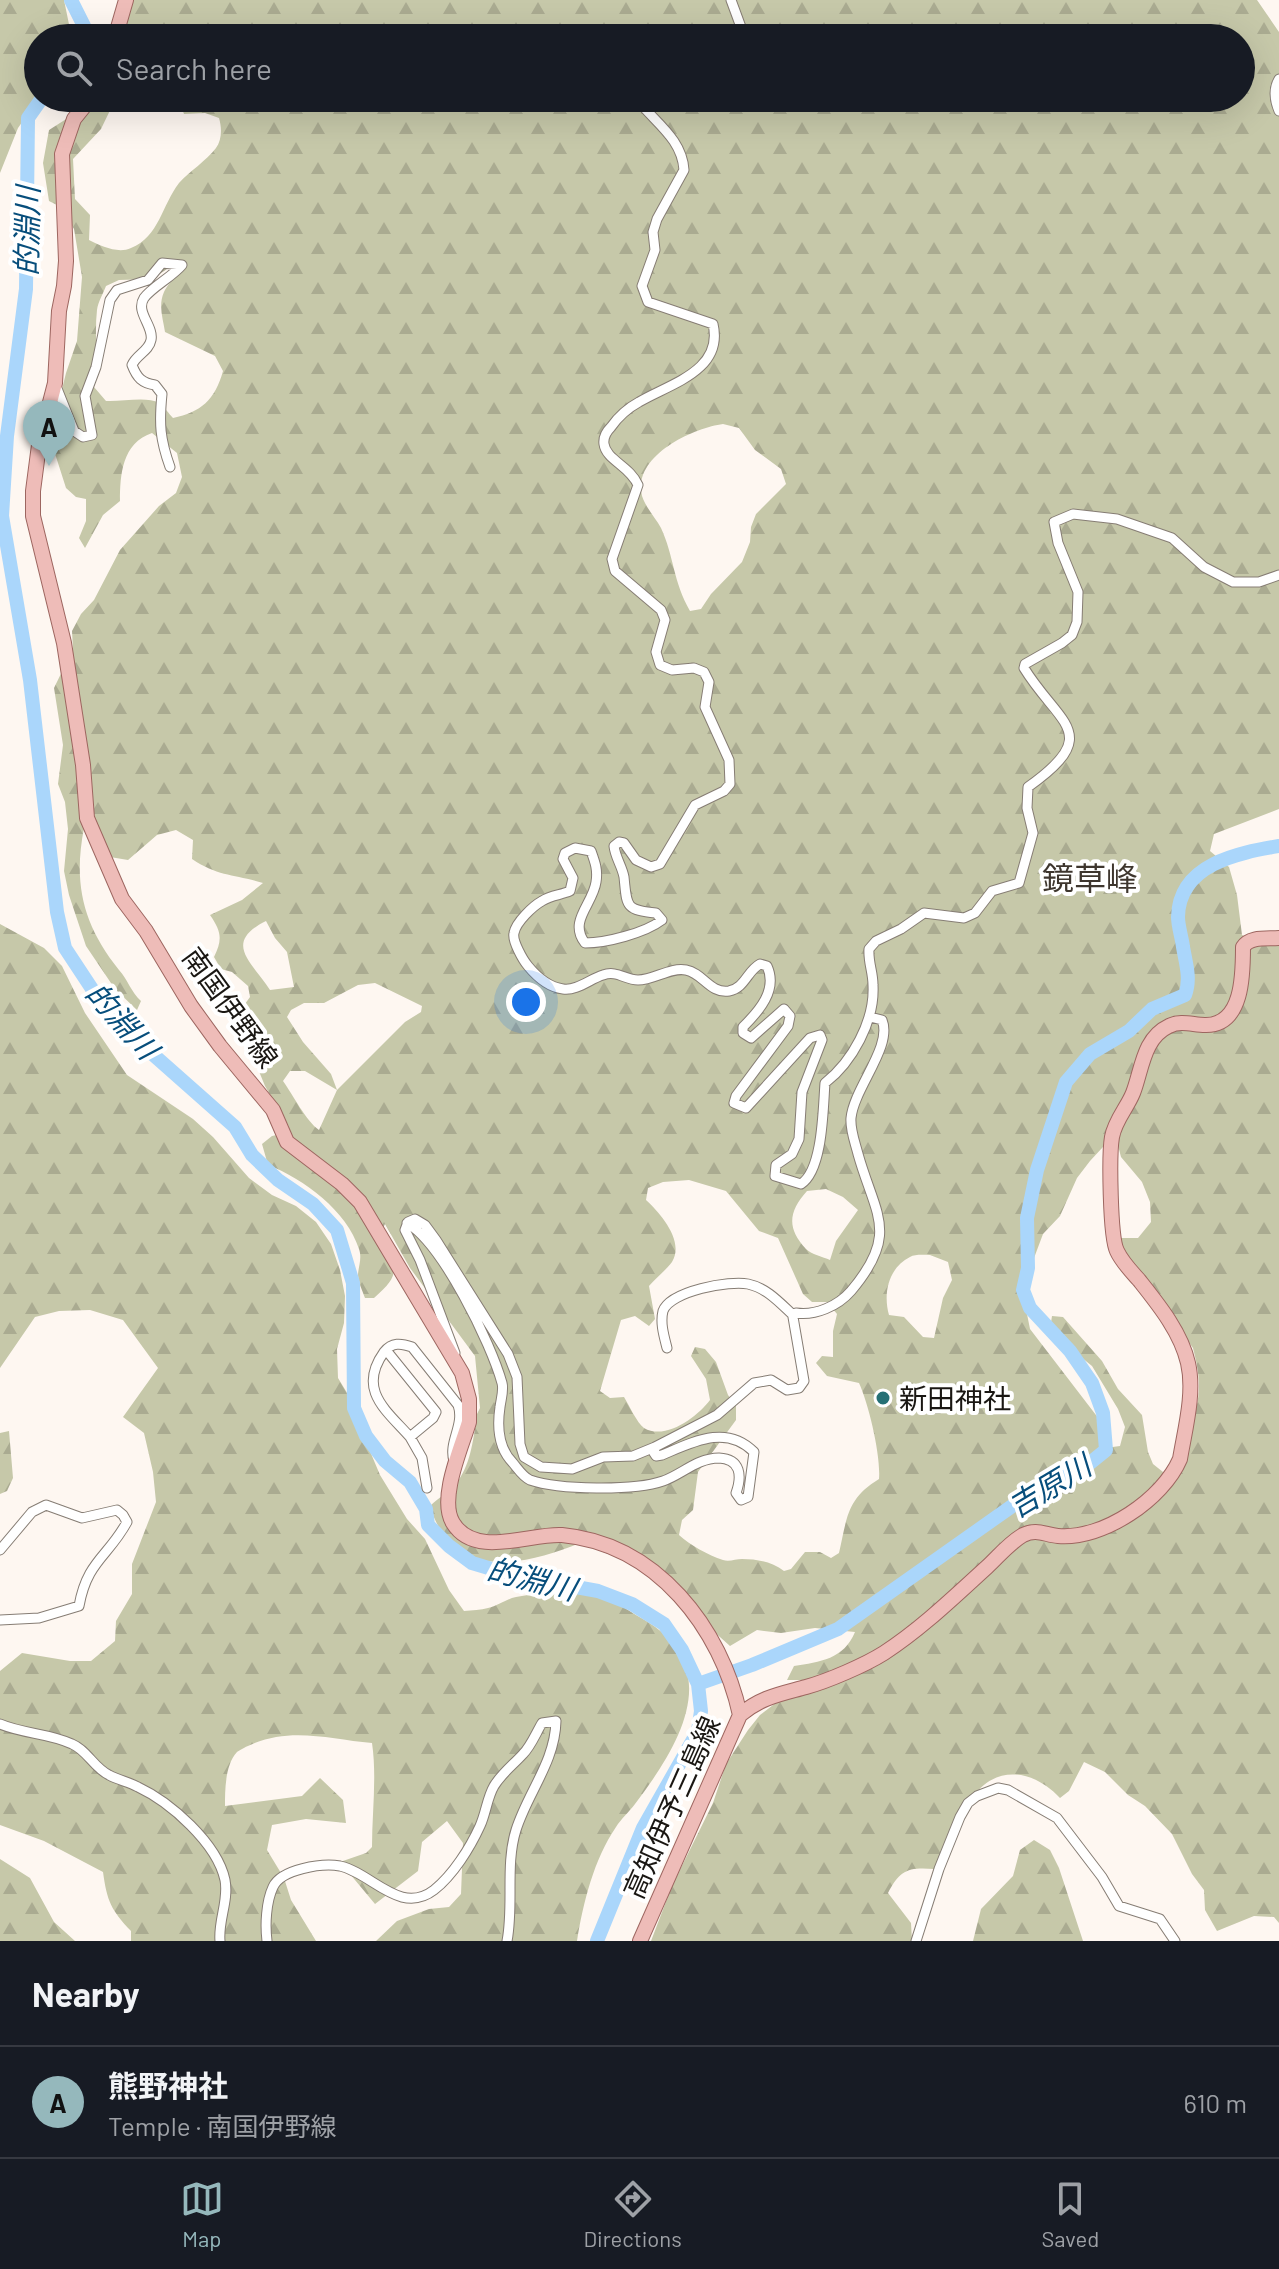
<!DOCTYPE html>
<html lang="en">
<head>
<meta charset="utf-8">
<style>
  body { margin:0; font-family:Barlow,"Noto Sans JP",sans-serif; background:#242831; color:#f1f3f6 }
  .you { position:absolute; left:526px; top:1002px; width:28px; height:28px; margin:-20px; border:6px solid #fff; border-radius:50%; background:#1a73e8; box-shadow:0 0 0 12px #1a73e833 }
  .badge { display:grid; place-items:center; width:52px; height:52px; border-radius:50%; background:#95b8bc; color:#111; font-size:26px; font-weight:700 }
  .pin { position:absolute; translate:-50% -66px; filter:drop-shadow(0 2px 4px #0008) }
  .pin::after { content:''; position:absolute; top:42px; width:28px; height:24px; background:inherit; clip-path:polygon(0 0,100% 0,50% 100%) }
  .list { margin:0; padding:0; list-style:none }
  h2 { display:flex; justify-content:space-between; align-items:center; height:104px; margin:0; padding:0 32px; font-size:34px }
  h2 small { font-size:26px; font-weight:400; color:#9ea1a6 }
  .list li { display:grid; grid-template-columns:52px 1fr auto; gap:24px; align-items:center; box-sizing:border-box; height:112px; padding:0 32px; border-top:2px solid #363941 }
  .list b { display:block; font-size:30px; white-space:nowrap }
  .list p { margin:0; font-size:26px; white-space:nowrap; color:#9ea1a6 }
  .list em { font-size:26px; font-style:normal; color:#9ea1a6 }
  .icon { flex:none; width:44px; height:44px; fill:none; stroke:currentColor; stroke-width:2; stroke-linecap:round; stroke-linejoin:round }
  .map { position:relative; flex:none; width:1279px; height:1941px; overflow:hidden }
  .search { position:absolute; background:#171b24; box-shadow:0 8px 32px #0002; left:24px; right:24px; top:24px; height:88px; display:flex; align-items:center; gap:20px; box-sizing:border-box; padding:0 28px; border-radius:44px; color:#9ea1a6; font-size:30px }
  .sheet { height:216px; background:#171b24 }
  nav { display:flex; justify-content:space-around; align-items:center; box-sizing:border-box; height:112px; border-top:2px solid #363941; background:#171b24; font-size:22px; color:#9ea1a6 }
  nav a { display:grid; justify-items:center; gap:4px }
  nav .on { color:#95b8bc }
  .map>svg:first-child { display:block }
  .forest { fill:url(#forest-firs); fill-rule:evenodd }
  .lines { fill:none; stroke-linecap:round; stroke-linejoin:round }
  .river { stroke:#aad6fb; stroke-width:14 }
  .minor-casing { stroke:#867d74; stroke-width:11 }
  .primary-casing { stroke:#9d6660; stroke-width:16 }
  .minor { stroke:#fff; stroke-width:9 }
  .primary { stroke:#eebcb8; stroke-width:14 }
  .poi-dot { fill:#257075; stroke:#fff; stroke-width:3 }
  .labels { text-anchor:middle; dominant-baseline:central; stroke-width:8; stroke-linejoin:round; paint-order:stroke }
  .street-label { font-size:28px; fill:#1a1713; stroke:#fff }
  .poi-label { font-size:28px; fill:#1a1713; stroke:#fff; text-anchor:start }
  .water-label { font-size:30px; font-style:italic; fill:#074e7c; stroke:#fff }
  .quarter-label { font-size:32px; fill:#3e362e; stroke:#fff }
</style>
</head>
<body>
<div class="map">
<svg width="1279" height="1941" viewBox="0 0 1279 1941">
  <defs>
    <pattern id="forest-firs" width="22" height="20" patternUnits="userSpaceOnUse" patternTransform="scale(2)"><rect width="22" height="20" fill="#c6c8a9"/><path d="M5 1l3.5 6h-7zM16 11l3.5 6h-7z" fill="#aaab91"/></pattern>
  </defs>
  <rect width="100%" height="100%" fill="#fef7f1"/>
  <path class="forest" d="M0,0H64L71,34V38H38L39,98L18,128L0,173Z
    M130,0H1257L1279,32V809L1214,834L1210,851L1229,867L1237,895L1242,935L1252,940L1279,938V1923L1274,1917L1254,1916L1217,1931L1205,1910L1204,1890L1192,1874L1172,1834L1145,1806L1128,1795L1105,1772L1084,1762L1069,1791L1060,1798C1035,1771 997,1763 973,1797C956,1820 956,1846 934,1869C908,1867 900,1870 888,1893L911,1923L912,1941H651L672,1886L713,1803L726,1764L748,1730L760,1715L777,1702L827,1675L803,1680H787L794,1666C820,1662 844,1659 855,1632L815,1628L781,1633L757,1630L730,1646L711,1629L672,1579L580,1543C523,1566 453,1582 430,1506C438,1498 452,1490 458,1481C471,1463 474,1436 477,1414L480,1408L475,1356L410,1268L385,1224L378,1238C395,1269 404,1272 374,1298H365C362,1290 358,1281 358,1274C359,1264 362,1258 359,1249C347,1211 304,1179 268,1165L262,1144L272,1136L286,1133L289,1127L265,1086L256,1064L242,1008L250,997L248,986L232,972L221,969L214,957C223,939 221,931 210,915L242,900L263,883C234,874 219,877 192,859L193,840L176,830L157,835L128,860L110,857L84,828C73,884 83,925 119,970C128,980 131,992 141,1001L137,1010L115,989L86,946L69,895L64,871L68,829L65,802L58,784L63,745L54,688L73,649L72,631L81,614L94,600L120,550L159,506L176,493L182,477L177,453L152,433C122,443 120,475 120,501L103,515L85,548L79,538L86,521V499L76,497L66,488L50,438L66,373L77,341L82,277L74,229L61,207L49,201L43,163L49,130L85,107L94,98H116L101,129L73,159L75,199L90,215L89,240C101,246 118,254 131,248C159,237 162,205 179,183C190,171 206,161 216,148C222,140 222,128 219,118L205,113L184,114L178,98H1241V38H125ZM176,263C176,282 171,278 164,292C158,305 163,319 165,332L215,356L223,371C215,400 201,412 173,418C169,414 164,406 159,403C147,396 121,402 106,401L94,387C99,362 94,336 97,310C98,302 103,294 106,286L119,280L152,279ZM723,424L739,428L755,450L781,469L786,484L756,514L751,527L750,542L742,562L711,594L701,609L690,611C673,582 674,556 661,528C655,517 646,508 642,496C632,456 693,428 723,424ZM266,921L275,938L287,952L294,987L270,990C252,962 222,943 266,921ZM375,983L422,1006L421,1012L405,1022L337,1090L331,1074L303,1042L287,1017L291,1010L304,1003H324L358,985ZM290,1071H305L337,1090L319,1130C306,1121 293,1095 283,1081ZM1115,1134L1121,1157L1142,1182L1150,1202L1151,1222L1138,1238H1111L1193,1348C1196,1360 1199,1373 1199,1386C1199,1414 1183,1446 1174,1473L1163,1472L1153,1464L1148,1452L1142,1415L1118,1389L1102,1361L1063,1317L1052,1316L1050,1329L1060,1340L1092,1366L1118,1409L1125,1427L1120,1446L1105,1448L1099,1419L1030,1329L1025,1304L1031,1266L1043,1234L1060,1216L1077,1178L1090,1161ZM689,1180L726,1191L759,1231L778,1238L803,1294L812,1302H827L837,1314L833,1331V1357L822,1356L816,1363L827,1376L859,1383C869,1405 881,1456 879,1479C846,1499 847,1519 839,1553L831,1558L820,1552H805L791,1569L784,1571C772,1562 757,1559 742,1559C736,1559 729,1562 723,1560C708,1555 690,1545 679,1535L682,1520L693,1510L698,1472L736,1420V1406L728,1395L716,1362L705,1349L695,1347L691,1356L706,1379L710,1400C698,1416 666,1441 644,1428C637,1423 629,1405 624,1397L610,1398L600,1391L621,1320L635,1316L649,1326L655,1319L649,1286C656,1278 666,1270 672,1262C685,1241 660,1213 646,1200L648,1188L663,1182ZM826,1189L843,1197L858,1210L836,1241L830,1260C823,1257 811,1254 806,1249C786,1228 789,1211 807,1191ZM930,1255L948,1262L952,1280L943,1298L934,1338L923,1337L904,1317L889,1315C883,1294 888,1268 910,1257C915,1254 924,1255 930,1255Z
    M0,924L44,948L62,966L85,1013L127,1075L193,1119L213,1137L249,1178L272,1195L296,1206L316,1222L331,1244L340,1270L345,1296L344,1323L337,1349L338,1378L352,1401L359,1425L380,1475L407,1519L425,1539L449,1590L464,1611C472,1610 481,1610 488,1608C498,1606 506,1599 516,1597C537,1593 561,1591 583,1592C603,1592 625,1609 643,1619C727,1668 679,1746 635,1804C629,1812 621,1819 616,1827C594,1859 583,1903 577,1941H376L397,1921L429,1909L449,1907L461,1894L463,1843L447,1821L422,1842L418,1871L375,1904L340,1862L366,1853L372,1847C372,1812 377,1777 372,1743C329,1739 289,1726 248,1746C247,1746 238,1751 237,1752C225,1765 225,1790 225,1806L302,1796L320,1778L343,1800L346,1823L306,1819L272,1825L267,1850L284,1878L291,1900L316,1941H131V1931C111,1910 107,1901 103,1872L44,1841L0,1825V1671L22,1653L70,1661H91L115,1641L116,1621L132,1594V1564L156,1502L153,1472L144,1433L123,1417L158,1368L123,1320L90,1310L59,1311L35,1317L0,1368Z
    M9,1431L13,1478L7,1491L0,1494V1433Z
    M1034,1840L1050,1850L1059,1868L1083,1941H973L981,1909L1013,1876L1020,1850Z
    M0,1859L30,1878L54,1922L75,1941H0Z"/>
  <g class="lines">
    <path class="river" d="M71,0L84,26V38
      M42,98L28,118L26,289L7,436L2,516L30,680L57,912L65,948L96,995L148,1050L235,1127L252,1155L278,1180L313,1204L337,1230L353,1283L354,1408L366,1436L385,1461L410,1482L426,1509L428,1525L449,1546L472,1563L515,1576L598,1591L632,1604L664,1624L682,1650L698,1684L701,1711L698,1731L643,1828L597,1941
      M698,1684L752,1665L838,1629L1032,1492L1085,1467L1106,1450L1103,1413L1092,1383L1070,1351L1030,1308L1023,1290L1028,1268L1027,1218L1037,1170L1066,1082L1090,1054L1129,1031L1152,1009L1185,995C1191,979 1186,964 1183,947C1182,938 1178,926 1178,917C1179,864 1238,853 1279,846"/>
    <g class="minor-casing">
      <path id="minor" d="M731,0L745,38
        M1279,79C1273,89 1274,99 1279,111
        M636,98C654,122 682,138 684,170L657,219L653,232L655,250L642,286L648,302L713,324C724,371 669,384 639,402C628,408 618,417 611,427C607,431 603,437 604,444C606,460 630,466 638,485L612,559L615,571L661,610L665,620L656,652L660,665L672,670L694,668L704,672L709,682L705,707L729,760L730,784L724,791L695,805L660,864L651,867L636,860L624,843L619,842L614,846C615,857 622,866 624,877C627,905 624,910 656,913L662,920C645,933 606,943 585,943C568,921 593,904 596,882C598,870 595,862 591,851L575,848L565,853L563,859L573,878L570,891C561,895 551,895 542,901C533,906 516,922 514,933C512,941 523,960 528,966C537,977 548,987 563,989C577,991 590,979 603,975C617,970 625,980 638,980C654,980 670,967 686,970C703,973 710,994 729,991C745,988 747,971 760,964L767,966C778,990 759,1011 743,1027V1033L751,1038L784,1009L790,1016L788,1026L736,1096L734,1103L746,1108L810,1038L820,1035L822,1040L802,1092L799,1139L792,1154L776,1165L775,1176L801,1184C823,1170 823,1108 825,1083C852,1062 875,1021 873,985C873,972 868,962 869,949L876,941L901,929L924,913L964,918L975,913L992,891L1019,883L1033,833L1027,808L1028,787C1104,733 1059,725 1024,668L1025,664L1062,643L1072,635L1077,622L1078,592L1058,543L1054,522L1073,514L1117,519L1172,538L1204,567L1233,582H1259L1279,575
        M56,386L74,431L83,437L92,435L85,396L96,367L110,300L117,290L148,280L162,263L182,265C172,277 152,287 144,298C135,312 154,326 151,340C149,351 136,355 132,365C137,378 142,383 155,385L162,394C159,424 160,439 170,467
        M407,1223C442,1243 491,1343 502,1383C504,1390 501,1399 500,1407C497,1427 499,1449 513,1463C518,1469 523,1477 530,1480C559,1490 634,1491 663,1481C681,1475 697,1458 719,1458C741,1459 742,1476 736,1493L741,1500L748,1497L754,1452C726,1424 693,1442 662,1455L656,1456L654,1453L655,1447L717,1415L754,1383L771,1380L787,1390L799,1388L804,1381L793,1317L796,1313C815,1316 838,1306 851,1291C900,1233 875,1215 858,1154C855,1142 850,1130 851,1118C854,1088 893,1046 882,1020L870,1017
        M667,1348C664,1336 660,1323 663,1311C670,1291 730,1280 748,1284C767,1288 780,1303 794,1316
        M386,1350L436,1412L433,1418L410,1437C386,1410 357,1390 384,1352C392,1342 401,1343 412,1347L458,1405C465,1425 448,1442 454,1461
        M455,1353L420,1260L405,1230L408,1222L415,1219L425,1225L436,1240L508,1354L517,1377L520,1444L524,1457L541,1467L572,1469L603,1457L633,1456L655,1447
        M410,1437L422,1458L427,1488
        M0,1550L32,1512L46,1505L82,1518L117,1510L123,1515L127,1522C108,1557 87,1561 79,1606L39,1618L0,1620
        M0,1724C23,1734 49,1733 72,1744C87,1750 94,1768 109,1775C118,1780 129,1782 138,1787C170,1802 217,1843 225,1880C229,1901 218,1920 220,1941
        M267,1941C265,1925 266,1902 273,1887C281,1869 322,1863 340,1866C372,1873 400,1916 434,1890C453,1875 470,1848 480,1826C486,1813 487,1798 494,1786C502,1773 513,1765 523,1754C531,1746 536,1733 542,1723L556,1721C555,1762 528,1792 516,1830C505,1865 514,1905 507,1941
        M916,1941L939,1869L960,1817L968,1803L977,1796L998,1788L1008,1790L1057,1818L1102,1877L1119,1906L1160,1919L1175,1941"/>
    </g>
    <g class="primary-casing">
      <path id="primary" d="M115,38L126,0
        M91,98L74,119L62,154L66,261L64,286L59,311L55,383L39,445L33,491V516L64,643L83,765L87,818L122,899L146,931L191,1006L220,1046L273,1110L287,1142L342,1184L360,1202L462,1373L469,1399V1422C462,1446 438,1499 453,1523C475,1559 530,1533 562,1535C657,1544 721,1628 740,1715
        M640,1941L740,1715C761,1697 781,1694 806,1687C828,1681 865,1665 884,1653C921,1629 954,1597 987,1567C999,1556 1008,1544 1023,1535C1037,1528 1045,1535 1058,1536C1103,1540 1163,1499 1180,1459C1185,1429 1195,1393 1188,1363C1181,1332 1158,1304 1139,1280C1131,1271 1122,1262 1117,1251C1110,1237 1109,1154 1112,1137C1115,1120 1127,1108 1133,1093C1142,1070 1143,1038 1169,1026C1181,1020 1193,1025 1205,1025C1243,1026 1243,974 1243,947C1250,936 1267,939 1279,938"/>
    </g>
    <use href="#minor" class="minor"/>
    <use href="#primary" class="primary"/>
  </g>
  <circle class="poi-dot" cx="883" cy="1398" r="8"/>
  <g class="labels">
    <g class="street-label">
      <text transform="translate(231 1007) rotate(54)">南国伊野線</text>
      <text transform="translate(671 1807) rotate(-66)">高知伊予三島線</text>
    </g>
    <g class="poi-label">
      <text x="899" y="1398">新田神社</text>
    </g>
    <g class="water-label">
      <text transform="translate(26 231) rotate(-89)">的淵川</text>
      <text transform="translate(123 1020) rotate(48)">的淵川</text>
      <text transform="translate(1049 1485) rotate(-31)">吉原川</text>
      <text transform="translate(532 1578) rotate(14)">的淵川</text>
    </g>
    <g class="quarter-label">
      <text x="1090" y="877">鏡草峰</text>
    </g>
  </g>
</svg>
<div class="you"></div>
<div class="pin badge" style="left:49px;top:466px">A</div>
<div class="search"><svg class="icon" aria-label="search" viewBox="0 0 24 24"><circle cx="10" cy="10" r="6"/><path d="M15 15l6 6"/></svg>Search here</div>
</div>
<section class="sheet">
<h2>Nearby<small></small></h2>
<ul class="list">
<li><span class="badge">A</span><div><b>熊野神社</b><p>Temple · 南国伊野線</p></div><em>610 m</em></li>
</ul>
</section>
<nav>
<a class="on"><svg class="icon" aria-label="map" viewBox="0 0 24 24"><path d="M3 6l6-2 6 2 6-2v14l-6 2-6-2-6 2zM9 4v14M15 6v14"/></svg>Map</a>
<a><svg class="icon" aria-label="directions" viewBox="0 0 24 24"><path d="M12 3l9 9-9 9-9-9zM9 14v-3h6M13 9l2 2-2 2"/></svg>Directions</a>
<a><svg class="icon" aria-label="saved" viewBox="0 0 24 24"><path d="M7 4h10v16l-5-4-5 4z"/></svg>Saved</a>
</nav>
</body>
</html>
